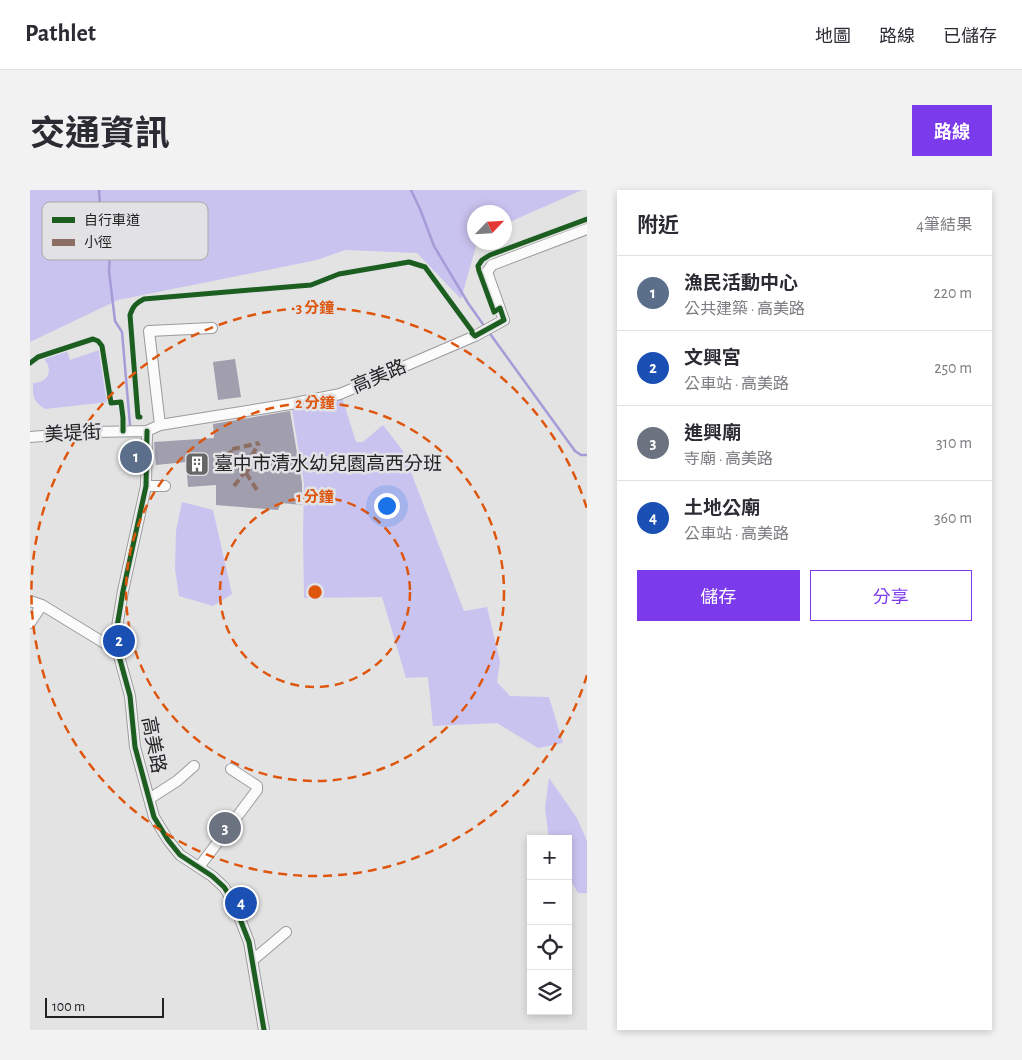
<!DOCTYPE html>
<html lang="zh-TW">
<head>
<meta charset="utf-8">
<style>
  body { margin:0; font-family:"Alegreya Sans","Noto Sans TC",sans-serif; background:#f2f2f3; color:#2b2b33 }
  .controls { position:absolute; right:15px; bottom:15px; display:grid; overflow:hidden; border-radius:0px; box-shadow:0 2px 8px #0003 }
  .controls button { width:45px; height:45px; display:grid; place-items:center; padding:0; border:0; border-bottom:1px solid #e1e1e2; background:#fff; color:#2b2b33; font:25px sans-serif }
  .compass { position:absolute; left:437px; top:15px; width:45px; height:45px; border-radius:50%; background:#fff; box-shadow:0 2px 8px #0003; rotate:65deg }
  .scale { position:absolute; left:15px; bottom:12px; width:119px; box-sizing:border-box; padding-left:5px; border:2px solid #232324; border-top:0; font-size:14px; line-height:18px; white-space:nowrap; color:#232324; -webkit-text-stroke:4px #e2e2e5; paint-order:stroke }
  .you { position:absolute; left:356px; top:315px; width:18px; height:18px; margin:-12px; border:4px solid #fff; border-radius:50%; background:#1a73e8; box-shadow:0 0 0 8px #1a73e833 }
  .badge { display:grid; place-items:center; width:32px; height:32px; border-radius:50%; background:#7c3aed; color:#fff; font-size:16px; font-weight:700 }
  .pin { position:absolute; translate:-50% -50%; border:2px solid #fff; box-shadow:0 1px 5px #0006 }
  .list { margin:0; padding:0; list-style:none }
  h2 { display:flex; justify-content:space-between; align-items:center; height:65px; margin:0; padding:0 20px; font-size:21px }
  h2 small { font-size:16px; font-weight:400; color:#7c7c81 }
  .list li { display:grid; grid-template-columns:32px 1fr auto; gap:15px; align-items:center; box-sizing:border-box; height:75px; padding:0 20px; border-top:1px solid #e1e1e2 }
  .list b { display:block; font-size:19px; white-space:nowrap }
  .list p { margin:0; font-size:16px; white-space:nowrap; color:#7c7c81 }
  .list em { font-size:16px; font-style:normal; color:#7c7c81 }
  .actions { display:flex; gap:10px; padding:15px 20px }
  .actions a { flex:1; padding:11px 0; border:1px solid #7c3aed; border-radius:0px; text-align:center; font-size:18px; color:#7c3aed }
  .actions .main { background:#7c3aed; color:#fff }
  .icon { flex:none; width:28px; height:28px; fill:none; stroke:currentColor; stroke-width:2; stroke-linecap:round; stroke-linejoin:round }
  .map { position:relative; flex:none; width:557px; height:840px; overflow:hidden; border-radius:0px }
  header { display:flex; align-items:center; gap:30px; box-sizing:border-box; height:70px; padding:0 25px; background:#fff; border-bottom:1px solid #e1e1e2 }
  header strong { font-size:24px }
  nav { display:flex; gap:28px; margin-inline-start:auto; font-size:18px }
  .intro { display:flex; align-items:center; justify-content:space-between; box-sizing:border-box; height:120px; padding:0 30px }
  h1 { margin:0; font-size:35px }
  .button { padding:12px 22px; border-radius:0px; background:#7c3aed; color:#fff; font-size:18px; font-weight:700 }
  main { display:flex; gap:30px; padding:0 30px }
  aside { flex:1; background:#fff; border-radius:0px; box-shadow:0 2px 8px #0003 }
  .map>svg:first-child { display:block }
  .green { fill:#c9c3ef }
  .lines { fill:none; stroke-linecap:round; stroke-linejoin:round }
  .stream { stroke:#a49bd7; stroke-width:2.5 }
  .building { fill:#a19eae }
  .minor-casing { stroke:#9b9b9c; stroke-width:12 }
  .minor { stroke:#fbfbfb; stroke-width:10 }
  .quiet { stroke:#8d6e63; stroke-width:4; stroke-dasharray:8 4; stroke-linecap:butt }
  .cycleway-casing { stroke:#e2e2e5; stroke-width:8 }
  .cycleway { stroke:#1b5e20; stroke-width:5 }
  .ring { fill:none; stroke:#de560d; stroke-width:2.5; stroke-dasharray:9 6 }
  .labels { text-anchor:middle; dominant-baseline:central; stroke-width:5; stroke-linejoin:round; paint-order:stroke }
  .street-label { font-size:19px; fill:#232324; stroke:#e2e2e5 }
  .poi-label { font-size:19px; fill:#232324; stroke:#e2e2e5; text-anchor:start }
  .key { fill:#e2e2e5; stroke:#a9a9ab; stroke-width:1 }
  .key-label { font-size:14px; fill:#232324 }
  .centre { fill:#de560d; stroke:#e2e2e5; stroke-width:2.5 }
  .ring-label { font-size:15px; text-anchor:middle; font-weight:bold; fill:#de560d; stroke:#e2e2e5; stroke-width:5; stroke-linejoin:round; paint-order:stroke }
</style>
</head>
<body>
<header>
<strong>Pathlet</strong>
<nav><a>地圖</a><a>路線</a><a>已儲存</a></nav>
</header>
<div class="intro"><h1>交通資訊</h1><a class="button">路線</a></div>
<main>
<div class="map">
<svg width="557" height="840" viewBox="0 0 557 840">
  <rect width="100%" height="100%" fill="#e3e3e4"/>
  <path class="green" d="M0,0H552L475,34L474,22H444V52L447,53L431,109L387,63L315,60L287,70L88,110L0,152Z
    M69,160L78,212L15,219C3,211 3,207 3,193C18,193 24,180 14,169L37,161L40,170Z
    M312,207L326,252H333L353,235L373,261L434,421L457,417L470,472L467,492L480,506L519,507L533,553L508,558L467,533L403,536L398,487L376,488L352,407L274,408L273,347L274,293L262,220Z
    M152,312L183,320L202,404L183,416L149,406L145,379L146,341Z
    M519,588L547,628L557,651V703H548L538,686V649H519L515,618Z"/>
  <g class="lines">
    <path class="stream" d="M69,0L72,49L80,61L79,81L85,131L92,142L100,235
      M381,0L390,19L404,56L438,113L455,137
      M458,141L545,261L551,265H557"/>
  </g>
  <path class="building" d="M205,169L211,207L188,210L183,172Z
    M260,221L272,293V315L251,313L248,320L186,315V295L158,297L156,272L126,275L124,252L184,248L183,234Z
    M97,256H110L109,277L101,276L102,268L97,265Z"/>
  <g class="lines">
    <g class="minor-casing">
      <path id="minor" d="M130,235L119,141L182,138
        M117,241L116,296L93,401L87,437L86,455L100,506L105,557L124,627L138,650L150,665L182,686L194,697L203,711L219,752L234,840
        M0,247L64,242L117,241L130,235L260,214L310,204L445,146L474,130L457,82L462,75L557,39
        M116,296H135
        M0,411L12,415
        M0,433L12,415L89,462
        M119,609L147,591L164,576
        M169,677L227,600V596L201,579
        M223,770L256,742"/>
    </g>
    <use href="#minor" class="minor"/>
    <path class="quiet" d="M210 279a4 4 0 1 1 8 0a4 4 0 1 1-8 0Z
      M216,276L229,253
      M211,277L199,260L229,253
      M216,283L227,300
      M204,296L214,283"/>
    <g class="cycleway-casing">
      <path id="cycleway" d="M442,143L445,146L474,130L470,118L464,122L449,81L448,76L452,70L460,65L557,29
        M0,173L8,167L63,149L68,151L72,156L81,213L91,212L93,228V241
        M110,227H108L100,125C103,116 106,113 114,109L281,95L309,84L379,72L395,77L442,141
        M117,241L116,296L93,401L87,437L86,455L100,506L105,557L124,627L138,650L150,665L182,686L194,697L203,711L219,752L234,840"/>
    </g>
    <use href="#cycleway" class="cycleway"/>
  </g>
  <g class="ring">
    <circle cx="285" cy="402" r="95"/>
    <circle cx="285" cy="402" r="189"/>
    <path d="M557 485A284 284 0 1 1 557 319"/>
  </g>
  <defs>
    <g id="building-square" transform="scale(1.25)"><rect x="-9" y="-9" width="18" height="18" rx="4" fill="#666667" stroke="#e2e2e5"/><path d="M-4-6H4V6H1V3H-1V6H-4ZM-2.5-4.3h1.7v1.8h-1.7ZM.8-4.3h1.7v1.8H.8ZM-2.5-1h1.7V.8h-1.7ZM.8-1h1.7V.8H.8Z" fill="#fff"/></g>
  </defs>
  <g fill-rule="evenodd">
    <use href="#building-square" x="167" y="274"/>
  </g>
  <g class="labels">
    <g class="street-label">
      <text transform="translate(349 187) rotate(-23)">高美路</text>
      <text transform="translate(43 244) rotate(-3)">美堤街</text>
      <text transform="translate(123 555) rotate(79)">高美路</text>
    </g>
    <g class="poi-label">
      <text x="184" y="274">臺中市清水幼兒園高西分班</text>
    </g>
  </g>
  <rect x="12" y="12" width="166" height="58" rx="8" class="key"/>
  <rect x="22" y="27" width="23" height="6" fill="#1b5e20"/>
  <rect x="22" y="49" width="23" height="7" fill="#8d6e63"/>
  <g class="key-label">
    <text x="54" y="35">自行車道</text>
    <text x="54" y="57">小徑</text>
  </g>
  <circle cx="285" cy="402" r="8" class="centre"/>
  <g class="ring-label">
    <text x="285" y="123">3 分鐘</text>
    <text x="285" y="218">2 分鐘</text>
    <text x="285" y="312">1 分鐘</text>
  </g>
</svg>
<div class="controls">
<button>+</button>
<button>−</button>
<button><svg class="icon" aria-label="locate" viewBox="0 0 24 24"><circle cx="12" cy="12" r="6"/><path d="M12 2v4M12 18v4M2 12h4M18 12h4"/></svg></button>
<button><svg class="icon" aria-label="layers" viewBox="0 0 24 24"><path d="M12 4l9 5-9 5-9-5zM3 14l9 5 9-5"/></svg></button>
</div>
<svg class="compass" viewBox="-18 -18 36 36"><path d="M0-13l5 13h-10z" fill="#e53935"/><path d="M0 13l5-13h-10z" fill="#7c7c81"/></svg>
<div class="scale">100 m</div>
<div class="you"></div>
<div class="pin badge" style="left:106px;top:267px;background:#5c6f8a">1</div>
<div class="pin badge" style="left:89px;top:451px;background:#1a4fb4">2</div>
<div class="pin badge" style="left:195px;top:638px;background:#6b7280">3</div>
<div class="pin badge" style="left:211px;top:713px;background:#1a4fb4">4</div>
</div>
<aside>
<h2>附近<small>4筆結果</small></h2>
<ul class="list">
<li><span class="badge" style="background:#5c6f8a">1</span><div><b>漁民活動中心</b><p>公共建築 · 高美路</p></div><em>220 m</em></li>
<li><span class="badge" style="background:#1a4fb4">2</span><div><b>文興宮</b><p>公車站 · 高美路</p></div><em>250 m</em></li>
<li><span class="badge" style="background:#6b7280">3</span><div><b>進興廟</b><p>寺廟 · 高美路</p></div><em>310 m</em></li>
<li><span class="badge" style="background:#1a4fb4">4</span><div><b>土地公廟</b><p>公車站 · 高美路</p></div><em>360 m</em></li>
</ul>
<div class="actions"><a class="main">儲存</a><a>分享</a></div>
</aside>
</main>
</body>
</html>
